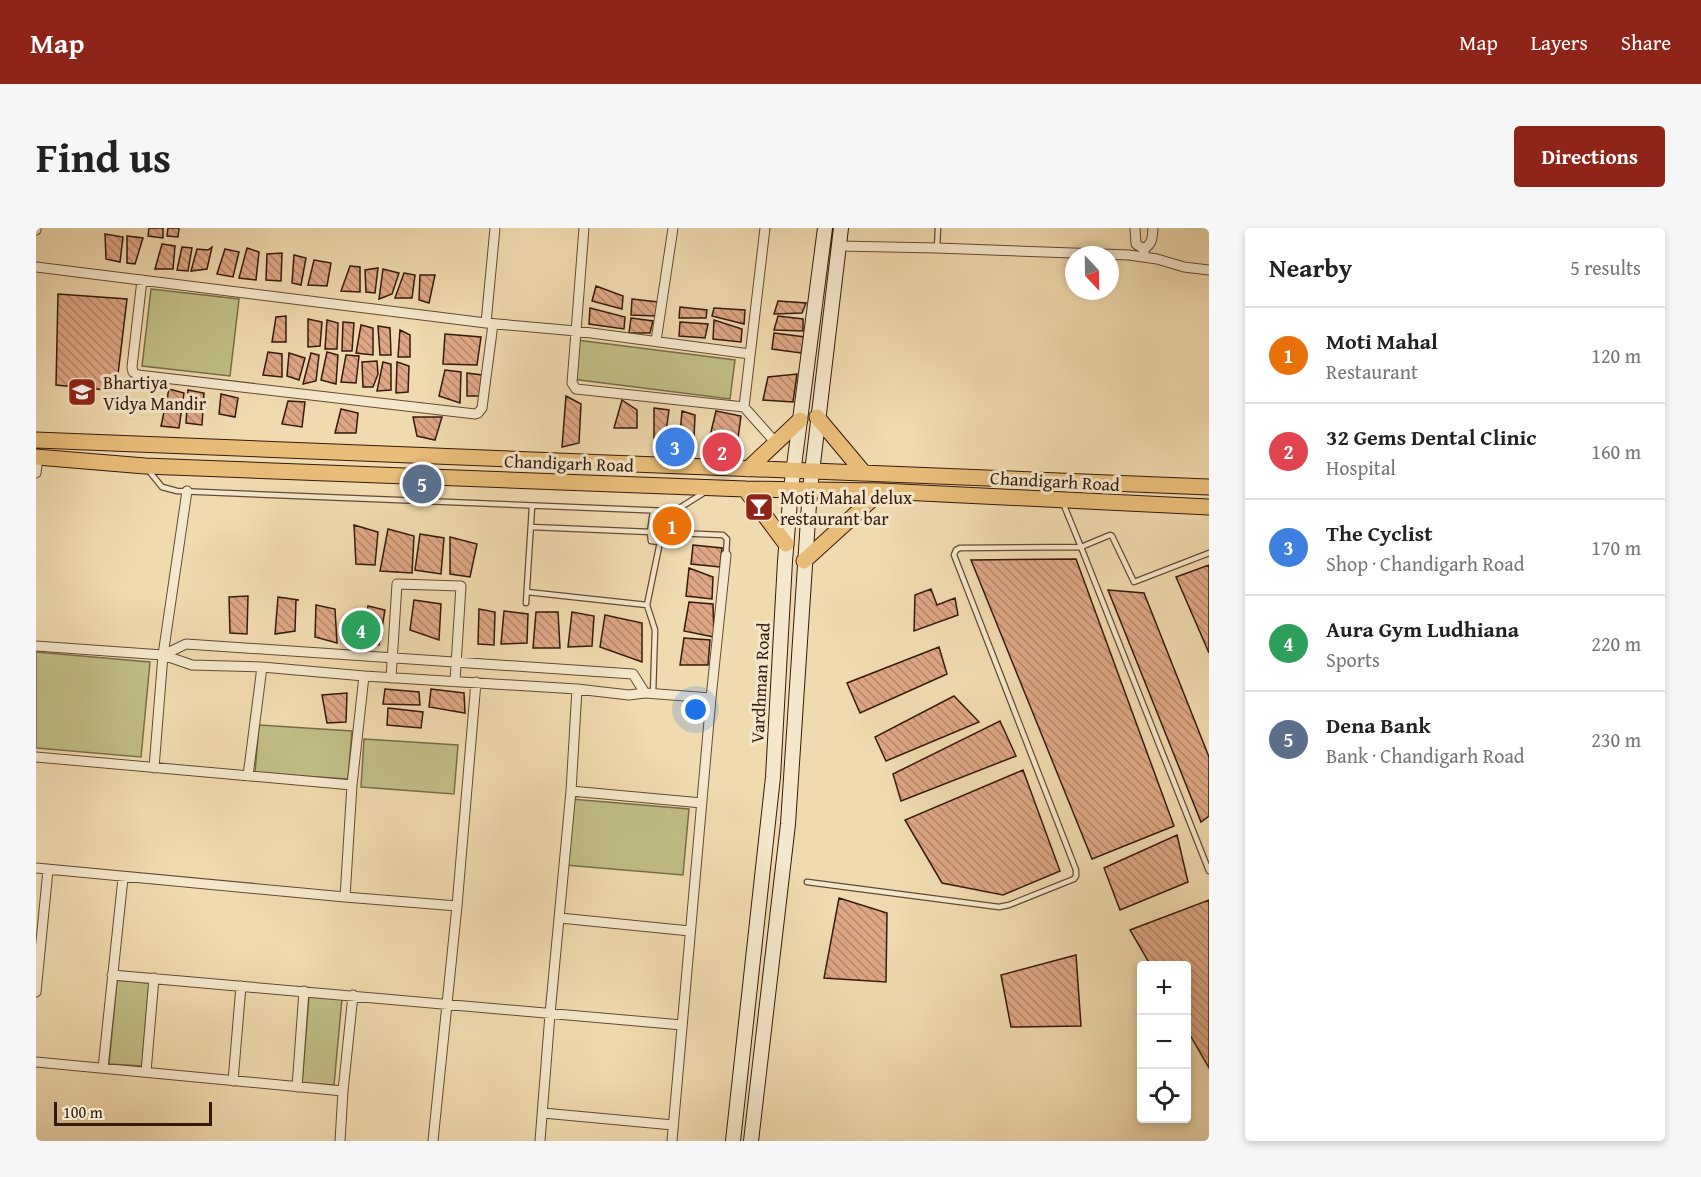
<!DOCTYPE html>
<html lang="en">
<head>
<meta charset="utf-8">
<style>
  body { margin:0; font-family:"Gentium Book Plus",serif; background:#f6f6f6; color:#222 }
  .controls { position:absolute; right:18px; bottom:18px; display:grid; overflow:hidden; border-radius:6px; box-shadow:0 3px 9px #0003 }
  .controls button { width:54px; height:54px; display:grid; place-items:center; padding:0; border:0; border-bottom:2px solid #e0e0e0; background:#fff; color:#222; font:30px sans-serif }
  .compass { position:absolute; left:1029px; top:18px; width:54px; height:54px; border-radius:50%; background:#fff; box-shadow:0 3px 9px #0003; rotate:158deg }
  .scale { position:absolute; left:18px; bottom:15px; width:158px; box-sizing:border-box; padding-left:6px; border:3px solid #351a0c; border-top:0; font-size:16px; line-height:21px; white-space:nowrap; color:#351a0c; -webkit-text-stroke:4px #f5e7cb; paint-order:stroke }
  .you { position:absolute; left:660px; top:482px; width:21px; height:21px; margin:-15px; border:4px solid #fff; border-radius:50%; background:#1a73e8; box-shadow:0 0 0 9px #1a73e833 }
  .badge { display:grid; place-items:center; width:39px; height:39px; border-radius:50%; background:#8f2418; color:#fff; font-size:20px; font-weight:700 }
  .pin { position:absolute; translate:-50% -50%; border:3px solid #fff; box-shadow:0 2px 6px #0006 }
  .list { margin:0; padding:0; list-style:none }
  h2 { display:flex; justify-content:space-between; align-items:center; height:78px; margin:0; padding:0 24px; font-size:26px }
  h2 small { font-size:20px; font-weight:400; color:#767676 }
  .list li { display:grid; grid-template-columns:39px 1fr auto; gap:18px; align-items:center; box-sizing:border-box; height:96px; padding:0 24px; border-top:2px solid #e0e0e0 }
  .list b { display:block; font-size:22px; white-space:nowrap }
  .list p { margin:0; font-size:20px; white-space:nowrap; color:#767676 }
  .list em { font-size:20px; font-style:normal; color:#767676 }
  .icon { flex:none; width:33px; height:33px; fill:none; stroke:currentColor; stroke-width:2; stroke-linecap:round; stroke-linejoin:round }
  .map { position:relative; flex:none; width:1173px; height:913px; overflow:hidden; border-radius:6px }
  header { display:flex; align-items:center; gap:36px; box-sizing:border-box; height:84px; padding:0 30px; background:#8f2418; color:#fff }
  header strong { font-size:28px }
  nav { display:flex; gap:33px; margin-inline-start:auto; font-size:21px }
  .intro { display:flex; align-items:center; justify-content:space-between; box-sizing:border-box; height:144px; padding:0 36px }
  h1 { margin:0; font-size:42px }
  .button { padding:15px 27px; border-radius:6px; background:#8f2418; color:#fff; font-size:21px; font-weight:700 }
  main { display:flex; gap:36px; padding:0 36px }
  aside { flex:1; background:#fff; border-radius:6px; box-shadow:0 3px 9px #0003 }
  .map>svg:first-child { display:block }
  .green { fill:#c0bd86; stroke:#7a6c49; stroke-width:1.5 }
  .building { fill:url(#building-back-hatch); stroke:#351a0c; stroke-width:1.5 }
  .lines { fill:none; stroke-linecap:round; stroke-linejoin:round }
  .lane-casing { stroke:#644a35; stroke-width:7 }
  .street-casing { stroke:#644a35; stroke-width:11 }
  .secondary-casing { stroke:#351a0c; stroke-width:16 }
  .primary-casing { stroke:#351a0c; stroke-width:17 }
  .lane { stroke:#f5e7cb; stroke-width:4.5 }
  .street { stroke:#f5e7cb; stroke-width:9 }
  .secondary { stroke:#f5e7cb; stroke-width:14 }
  .primary { stroke:#e8bd78; stroke-width:15 }
  .labels { text-anchor:middle; dominant-baseline:central; stroke-width:6; stroke-linejoin:round; paint-order:stroke }
  .poi-label { font-size:18px; fill:#351a0c; stroke:#f5e7cb; text-anchor:start }
  .street-label { font-size:18px; fill:#351a0c; stroke:#f5e7cb }
</style>
</head>
<body>
<header>
<strong>Map</strong>
<nav><a>Map</a><a>Layers</a><a>Share</a></nav>
</header>
<div class="intro"><h1>Find us</h1><a class="button">Directions</a></div>
<main>
<div class="map">
<svg width="1173" height="913" viewBox="0 0 1173 913">
  <defs>
    <pattern id="building-back-hatch" width="6" height="6" patternUnits="userSpaceOnUse" patternTransform="scale(1.5)"><rect width="6" height="6" fill="#dea785"/><path d="M-1 5l2 2M0 0l6 6M5-1l2 2" fill="none" stroke="#b5876b"/></pattern>
  </defs>
  <rect width="100%" height="100%" fill="#f0daaf"/>
  <filter id="stains"><feTurbulence type="fractalNoise" baseFrequency=".00333" numOctaves="4"/><feColorMatrix values="0 0 0 0 .2 0 0 0 0 .09 0 0 0 0 .02 0 0 0 .5 -.17"/></filter>
  <radialGradient id="worn" r=".72"><stop offset=".6" stop-color="#630" stop-opacity="0"/><stop offset="1" stop-color="#630" stop-opacity=".3"/></radialGradient>
  <path class="green" d="M115,61L203,71L194,148L106,138Z
    M541,112L699,132L694,171L536,151Z
    M0,424L114,434L105,529L0,520Z
    M223,497L316,503L312,551L219,545Z
    M328,511L422,517L418,566L325,559Z
    M535,571L653,581L647,647L529,637Z
    M81,752L113,755L106,838L73,836Z
    M273,769L306,771L298,857L266,855Z"/>
  <path class="building" d="M113,0H127V10L112,8Z
    M132,0H143L142,9L131,8Z
    M69,6L87,9L84,34L70,31Z
    M91,8L107,10L99,36L91,35Z
    M126,16L139,18L137,41H119Z
    M146,19L156,20L152,43L141,42Z
    M176,19L171,41L155,43L161,21L172,22Z
    M211,20L223,24L220,52L203,50Z
    M189,21L203,24L197,49L181,46Z
    M246,25L245,53L230,52L231,26Z
    M258,27L270,30L265,57L256,55Z
    M278,32L295,35L291,58L272,57Z
    M314,38L324,39V64L305,63Z
    M342,40L339,65L330,64L329,42Z
    M347,41L363,45L356,66L343,71Z
    M368,45L379,47L376,70H359Z
    M384,47H399L393,75L383,72Z
    M560,58L587,68L586,81L556,73Z
    M22,66L91,71L80,163L20,157Z
    M596,71L622,74L619,88L595,87Z
    M742,73L770,75L766,85L738,86Z
    M644,79L671,82L670,90H643Z
    M554,80L589,89L588,101L553,96Z
    M678,80L709,82L708,96L676,88Z
    M250,88V114H236L240,89Z
    M742,88L767,91V103L738,102Z
    M595,90L617,93L614,105H593Z
    M272,91L286,94L284,118L272,119Z
    M291,92L302,95L301,121H289Z
    M678,92L706,101L705,114L677,111Z
    M307,94L318,95L316,123H306Z
    M644,94L672,96L669,110L643,108Z
    M325,97L337,100V127L320,125Z
    M342,98L354,100L355,127H344Z
    M364,102L374,107V129H362Z
    M738,105L769,109L765,125L736,121Z
    M409,106L445,109L441,137L407,136Z
    M232,124L246,126V149L227,147Z
    M291,124L302,127L300,156L285,152Z
    M253,125L269,130L263,152L251,148Z
    M275,125L283,127L280,153L267,156Z
    M310,127L323,128L320,155L305,154Z
    M341,133L342,146L337,159H327L326,134Z
    M347,134L355,136V162L341,163Z
    M361,134L373,138L372,164L360,165Z
    M409,142L425,144L424,175L403,168Z
    M431,145L446,147L444,168H431Z
    M761,146L757,174L727,172L732,149Z
    M133,161L148,165L143,200L125,198Z
    M152,162L168,165L166,197L150,195Z
    M185,166L202,170L199,189L183,186Z
    M530,168L545,176L543,215L526,219Z
    M586,172L601,182V200H578Z
    M252,173L269,174L266,199L246,196Z
    M618,180L633,182L629,210H618Z
    M305,181L322,185L320,205H299Z
    M646,183L659,187L658,209L644,207Z
    M680,183L705,188L702,210L674,208Z
    M377,189H406L399,212L381,208Z
    M318,297L342,304L339,337L320,336Z
    M352,301L378,308L376,345L344,343Z
    M384,306L408,310L405,346L379,342Z
    M414,309L441,316L434,349L414,346Z
    M657,317L686,320L684,339L655,336Z
    M1040,331L1138,598L1056,631L935,332Z
    M1173,337V425L1140,349Z
    M653,340L677,349L676,371L650,368Z
    M895,361L901,377L919,370L922,387L878,403L879,367Z
    M1072,362L1108,365L1173,529V588L1165,594Z
    M212,368L211,406L194,405L193,369Z
    M242,369L263,372H260L259,403L239,406Z
    M378,372L405,376L403,412L374,402Z
    M653,374L677,376L678,409L648,403Z
    M280,377L299,381L301,415L279,409Z
    M332,378L349,382L343,417L325,416Z
    M443,381L459,384L458,417L442,416Z
    M468,383L492,386L491,415L465,416Z
    M500,384H522L524,420H497Z
    M536,384L558,388L556,418L532,419Z
    M569,387L606,395V434L564,419Z
    M648,410L674,412L672,437H644Z
    M903,419L911,446L824,485L811,455Z
    M349,461L383,464L384,477L347,476Z
    M395,461L428,465L429,485L393,479Z
    M311,465L310,494L291,495L286,467Z
    M918,468L943,494L850,533L839,509Z
    M352,480L387,484L385,500L351,497Z
    M964,493L980,528L865,573L857,546Z
    M987,542L1024,643L967,667L906,655L869,592Z
    M1141,607L1152,654L1084,682L1068,640Z
    M803,670L851,685L850,754L788,750Z
    M1173,672V840L1150,800V738H1115L1094,702Z
    M1040,727L1045,798L975,799L965,747Z"/>
  <g class="lines">
    <g class="lane-casing">
      <path id="lane" d="M901,20L902,0
        M113,243L126,259L141,263L632,283L642,281L669,264
        M1027,275L1045,319L1074,307L1076,308L1098,354L1173,325
        M495,299L687,307L691,311L690,327
        M491,364L611,377L624,314L615,313L614,304L617,283
        M490,375L496,279
        M611,377L619,402L617,466
        M771,654L963,679L973,677L1038,651L1040,648V642L918,327L920,322L924,320L1045,319L1173,643"/>
    </g>
    <g class="street-casing">
      <path id="street" d="M548,0L536,155L540,161L708,179L740,215
        M1099,0L1100,16L1108,21
        M0,2V0
        M803,18L901,20L1093,27L1121,31L1148,39L1173,42
        M1108,28V21C1117,15 1116,10 1117,0
        M0,39L450,95L540,103L714,126
        M106,52L96,139L97,144L102,147L439,186L442,185L446,180L457,96
        M450,95L459,0
        M620,113L637,0
        M708,179L729,0
        M0,245L2,229
        M0,418L127,427L156,437L226,439L328,448L541,461L593,467L609,465L675,470
        M127,427L150,416L597,446L609,465
        M355,450L361,356L425,358L419,453
        M0,529L316,557
        M118,540L127,427L151,263
        M212,548L226,439
        M535,563L666,575
        M0,640L309,669L421,678
        M309,669L316,557L328,448
        M524,690L654,703
        M76,747L646,797
        M0,764L12,642
        M0,834L307,863
        M67,840L87,650
        M110,844L118,750
        M197,853L205,758
        M261,859L268,763
        M507,885L637,897
        M304,913L307,863L317,767
        M397,913L421,678L440,454
        M504,913L514,786L535,563L541,461
        M636,913L675,470L690,327"/>
    </g>
    <g class="secondary-casing">
      <path id="secondary" d="M697,913L737,549L749,333L755,261L789,0
        M715,913L752,596L774,261L805,0"/>
    </g>
    <g class="primary-casing">
      <path id="primary" d="M781,189L828,245
        M0,212L1173,259
        M0,229L109,238L709,261L845,263L1173,279
        M712,241L764,192
        M709,261L750,316
        M768,333L845,263"/>
    </g>
    <use href="#lane" class="lane"/>
    <use href="#street" class="street"/>
    <use href="#secondary" class="secondary"/>
    <use href="#primary" class="primary"/>
  </g>
  <defs>
    <g id="school-square" transform="scale(1.5)"><rect x="-9" y="-9" width="18" height="18" rx="4" fill="#8f2418" stroke="#f5e7cb"/><path d="M0-5L7-2L0 1L-7-2ZM-4 1L0 2.5L4 1V4Q0 6-4 4Z" fill="#fff"/></g>
    <g id="bar-square" transform="scale(1.5)"><rect x="-9" y="-9" width="18" height="18" rx="4" fill="#8f2418" stroke="#f5e7cb"/><path d="M-6-5H6L.8 .8V4.5H3.5V6h-7V4.5H-.8V.8Z" fill="#fff"/></g>
  </defs>
  <g fill-rule="evenodd">
    <use href="#school-square" x="46" y="164"/>
    <use href="#bar-square" x="723" y="279"/>
  </g>
  <g class="labels">
    <g class="poi-label">
      <text x="67" y="154">Bhartiya<tspan x="67" dy="21">Vidya Mandir</tspan></text>
      <text x="744" y="269">Moti Mahal delux<tspan x="744" dy="21">restaurant bar</tspan></text>
    </g>
    <g class="street-label">
      <text transform="translate(533 235) rotate(2)">Chandigarh Road</text>
      <text transform="translate(1019 253) rotate(3)">Chandigarh Road</text>
      <text transform="translate(724 455) rotate(-87)">Vardhman Road</text>
    </g>
  </g>
  <rect width="100%" height="100%" filter="url(#stains)"/>
  <rect width="100%" height="100%" fill="url(#worn)"/>
</svg>
<div class="controls">
<button>+</button>
<button>−</button>
<button><svg class="icon" aria-label="locate" viewBox="0 0 24 24"><circle cx="12" cy="12" r="6"/><path d="M12 2v4M12 18v4M2 12h4M18 12h4"/></svg></button>
</div>
<svg class="compass" viewBox="-18 -18 36 36"><path d="M0-13l5 13h-10z" fill="#e53935"/><path d="M0 13l5-13h-10z" fill="#767676"/></svg>
<div class="scale">100 m</div>
<div class="you"></div>
<div class="pin badge" style="left:636px;top:298px;background:#e8710a">1</div>
<div class="pin badge" style="left:686px;top:224px;background:#e0444e">2</div>
<div class="pin badge" style="left:639px;top:219px;background:#3f7fe0">3</div>
<div class="pin badge" style="left:325px;top:402px;background:#2e9e5b">4</div>
<div class="pin badge" style="left:386px;top:256px;background:#5c6f8a">5</div>
</div>
<aside>
<h2>Nearby<small>5 results</small></h2>
<ul class="list">
<li><span class="badge" style="background:#e8710a">1</span><div><b>Moti Mahal</b><p>Restaurant</p></div><em>120 m</em></li>
<li><span class="badge" style="background:#e0444e">2</span><div><b>32 Gems Dental Clinic</b><p>Hospital</p></div><em>160 m</em></li>
<li><span class="badge" style="background:#3f7fe0">3</span><div><b>The Cyclist</b><p>Shop · Chandigarh Road</p></div><em>170 m</em></li>
<li><span class="badge" style="background:#2e9e5b">4</span><div><b>Aura Gym Ludhiana</b><p>Sports</p></div><em>220 m</em></li>
<li><span class="badge" style="background:#5c6f8a">5</span><div><b>Dena Bank</b><p>Bank · Chandigarh Road</p></div><em>230 m</em></li>
</ul>
</aside>
</main>
</body>
</html>
